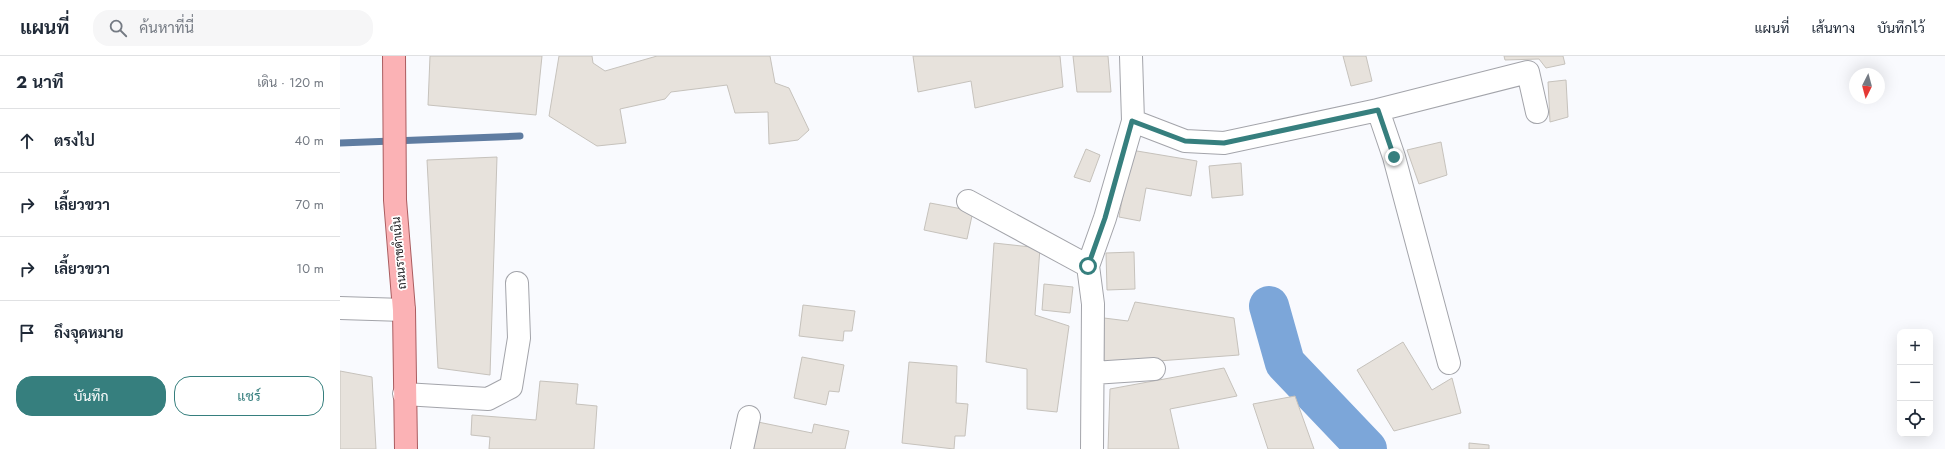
<!DOCTYPE html>
<html lang="th">
<head>
<meta charset="utf-8">
<style>
  body { margin:0; font-family:Jost,Sarabun,sans-serif; background:#f6f6f7; color:#1f2937 }
  .controls { position:absolute; right:12px; bottom:12px; display:grid; overflow:hidden; border-radius:8px; box-shadow:0 4px 16px #0002 }
  .controls button { width:36px; height:36px; display:grid; place-items:center; padding:0; border:0; border-bottom:1px solid #e0e1e3; background:#fff; color:#1f2937; font:20px sans-serif }
  .compass { position:absolute; left:1509px; top:12px; width:36px; height:36px; border-radius:50%; background:#fff; box-shadow:0 4px 16px #0002; rotate:186deg }
  .stop { position:absolute; width:12px; height:12px; margin:-9px; border:3px solid #367f7e; border-radius:50%; background:#fff }
  .stop.end { background:#367f7e; border-color:#fff; box-shadow:0 1px 4px #0008 }
  .list { margin:0; padding:0; list-style:none }
  h2 { display:flex; justify-content:space-between; align-items:center; height:52px; margin:0; padding:0 16px; font-size:17px }
  h2 small { font-size:13px; font-weight:400; color:#747a83 }
  .list li { display:grid; grid-template-columns:26px 1fr auto; gap:12px; align-items:center; box-sizing:border-box; height:64px; padding:0 16px; border-top:1px solid #e0e1e3 }
  .list b { display:block; font-size:15px; white-space:nowrap }
  .list em { font-size:13px; font-style:normal; color:#747a83 }
  .actions { display:flex; gap:8px; padding:12px 16px }
  .actions a { flex:1; padding:9px 0; border:1px solid #367f7e; border-radius:16px; text-align:center; font-size:14px; color:#367f7e }
  .actions .main { background:#367f7e; color:#fff }
  .icon { flex:none; width:22px; height:22px; fill:none; stroke:currentColor; stroke-width:2; stroke-linecap:round; stroke-linejoin:round }
  .map { position:relative; flex:none; width:1605px; height:393px; overflow:hidden }
  header { display:flex; align-items:center; gap:24px; box-sizing:border-box; height:56px; padding:0 20px; background:#fff; border-bottom:1px solid #e0e1e3 }
  header strong { font-size:19px }
  nav { display:flex; gap:22px; margin-inline-start:auto; font-size:14px }
  .search { width:280px; height:36px; background:#f6f6f7; display:flex; align-items:center; gap:10px; box-sizing:border-box; padding:0 14px; border-radius:16px; color:#747a83; font-size:15px }
  main { display:flex }
  aside { flex:1; background:#fff }
  .map>svg:first-child { display:block }
  .lines { fill:none; stroke-linecap:round; stroke-linejoin:round }
  .stream { stroke:#5f7ca1; stroke-width:7 }
  .river { stroke:#7ca6d9; stroke-width:40 }
  .building { fill:#e7e2dc; stroke:#c6c2bc }
  .minor-casing { stroke:#a3a4aa; stroke-width:24 }
  .major-casing { stroke:#aa5c5f; stroke-width:24 }
  .minor { stroke:#fff; stroke-width:22 }
  .major { stroke:#fbb2b5; stroke-width:22 }
  .route { stroke:#367f7e; stroke-width:5 }
  .labels { text-anchor:middle; dominant-baseline:central; stroke-width:3.5; stroke-linejoin:round; paint-order:stroke }
  .street-label { font-size:12px; fill:#1a1a1d; stroke:#fff }
</style>
</head>
<body>
<header>
<strong>แผนที่</strong>
<div class="search"><svg class="icon" aria-label="search" viewBox="0 0 24 24"><circle cx="10" cy="10" r="6"/><path d="M15 15l6 6"/></svg>ค้นหาที่นี่</div>
<nav><a>แผนที่</a><a>เส้นทาง</a><a>บันทึกไว้</a></nav>
</header>
<main>
<aside>
<h2>2 นาที<small>เดิน · 120 m</small></h2>
<ul class="list">
<li><svg class="icon" aria-label="ahead" viewBox="0 0 24 24"><path d="M12 20V5M6 11l6-6 6 6"/></svg><div><b>ตรงไป</b></div><em>40 m</em></li>
<li><svg class="icon" aria-label="right" viewBox="0 0 24 24"><path d="M7 20v-9h11M14 6l5 5-5 5"/></svg><div><b>เลี้ยวขวา</b></div><em>70 m</em></li>
<li><svg class="icon" aria-label="right" viewBox="0 0 24 24"><path d="M7 20v-9h11M14 6l5 5-5 5"/></svg><div><b>เลี้ยวขวา</b></div><em>10 m</em></li>
<li><svg class="icon" aria-label="arrive" viewBox="0 0 24 24"><path d="M6 21V4h12l-3 4 3 4H6"/></svg><div><b>ถึงจุดหมาย</b></div></li>
</ul>
<div class="actions"><a class="main">บันทึก</a><a>แชร์</a></div>
</aside>
<div class="map">
<svg width="1605" height="393" viewBox="0 0 1605 393">
  <rect width="100%" height="100%" fill="#f9fafe"/>
  <g class="lines">
    <path class="stream" d="M0,87L180,80"/>
    <path class="river" d="M929,250L945,307L1027,393"/>
  </g>
  <path class="building" d="M90,0H202L196,59L88,49Z
    M219,0H252L253,7L265,15L317,0H430L435,27L449,32L469,74L458,84L429,88L428,56L395,57L387,29L331,36L325,43L280,53L286,87L257,90L209,60Z
    M573,0H720L723,31L635,52L631,25L578,36Z
    M733,0H768L771,36H737Z
    M1003,0H1026L1032,25L1011,30Z
    M1164,0H1223L1225,8L1206,12L1199,3L1165,4Z
    M1226,24L1228,61L1210,66L1208,26Z
    M1101,86L1107,119L1079,128L1067,94Z
    M746,93L760,99L750,126L734,121Z
    M791,94L857,105L851,140L806,132L800,165L779,161Z
    M157,101L150,319L98,312L87,104Z
    M901,107L903,139L872,142L869,110Z
    M590,147L633,155L627,183L584,174Z
    M654,187L700,192L695,259L729,270L717,356L687,353V313L646,306Z
    M794,196L795,233L767,234L766,197Z
    M704,228L733,231L730,257L702,254Z
    M795,246L894,262L899,299L764,309V262L788,265Z
    M463,249L515,255L512,275H504L503,285L459,280Z
    M1063,286L1092,334L1112,322L1121,357L1054,375L1017,314Z
    M462,301L504,309L499,336L489,335L486,349L454,342Z
    M569,306L617,310L616,347L628,348L625,380H615L614,393L562,387Z
    M884,312L897,340L830,353L839,393H768L770,333Z
    M0,315L32,321L36,393H0Z
    M200,325L238,328L236,348L257,350L254,393H149L150,381L131,379L132,359L196,364Z
    M955,340L974,393H928L913,348Z
    M418,366L472,377L474,368L509,375L505,393H413Z
    M1129,387L1149,389V393H1129Z"/>
  <g class="lines">
    <g class="minor-casing">
      <path id="minor" d="M1038,54L1188,16L1197,56
        M793,65L845,85L884,87L1038,54L1054,101L1109,307
        M628,145L748,210
        M0,252L64,254
        M753,317L814,313
        M64,338L148,343L171,331L179,282L177,227
        M402,393L409,361
        M752,393L753,248L748,210L765,162L793,65L791,0"/>
    </g>
    <g class="major-casing">
      <path id="major" d="M54,0L55,144L64,254L66,393"/>
    </g>
    <use href="#minor" class="minor"/>
    <use href="#major" class="major"/>
  </g>
  <g class="lines">
    <path class="route" d="M748,210L765,162L792,65L845,85L884,87L1038,54L1054,101"/>
  </g>
  <g class="labels">
    <g class="street-label">
      <text transform="translate(59 197) rotate(-95)">ถนนราขดำเนิน</text>
    </g>
  </g>
</svg>
<div class="controls">
<button>+</button>
<button>−</button>
<button><svg class="icon" aria-label="locate" viewBox="0 0 24 24"><circle cx="12" cy="12" r="6"/><path d="M12 2v4M12 18v4M2 12h4M18 12h4"/></svg></button>
</div>
<svg class="compass" viewBox="-18 -18 36 36"><path d="M0-13l5 13h-10z" fill="#e53935"/><path d="M0 13l5-13h-10z" fill="#747a83"/></svg>
<div class="stop" style="left:748px;top:210px"></div>
<div class="stop end" style="left:1054px;top:101px"></div>
</div>
</main>
</body>
</html>
